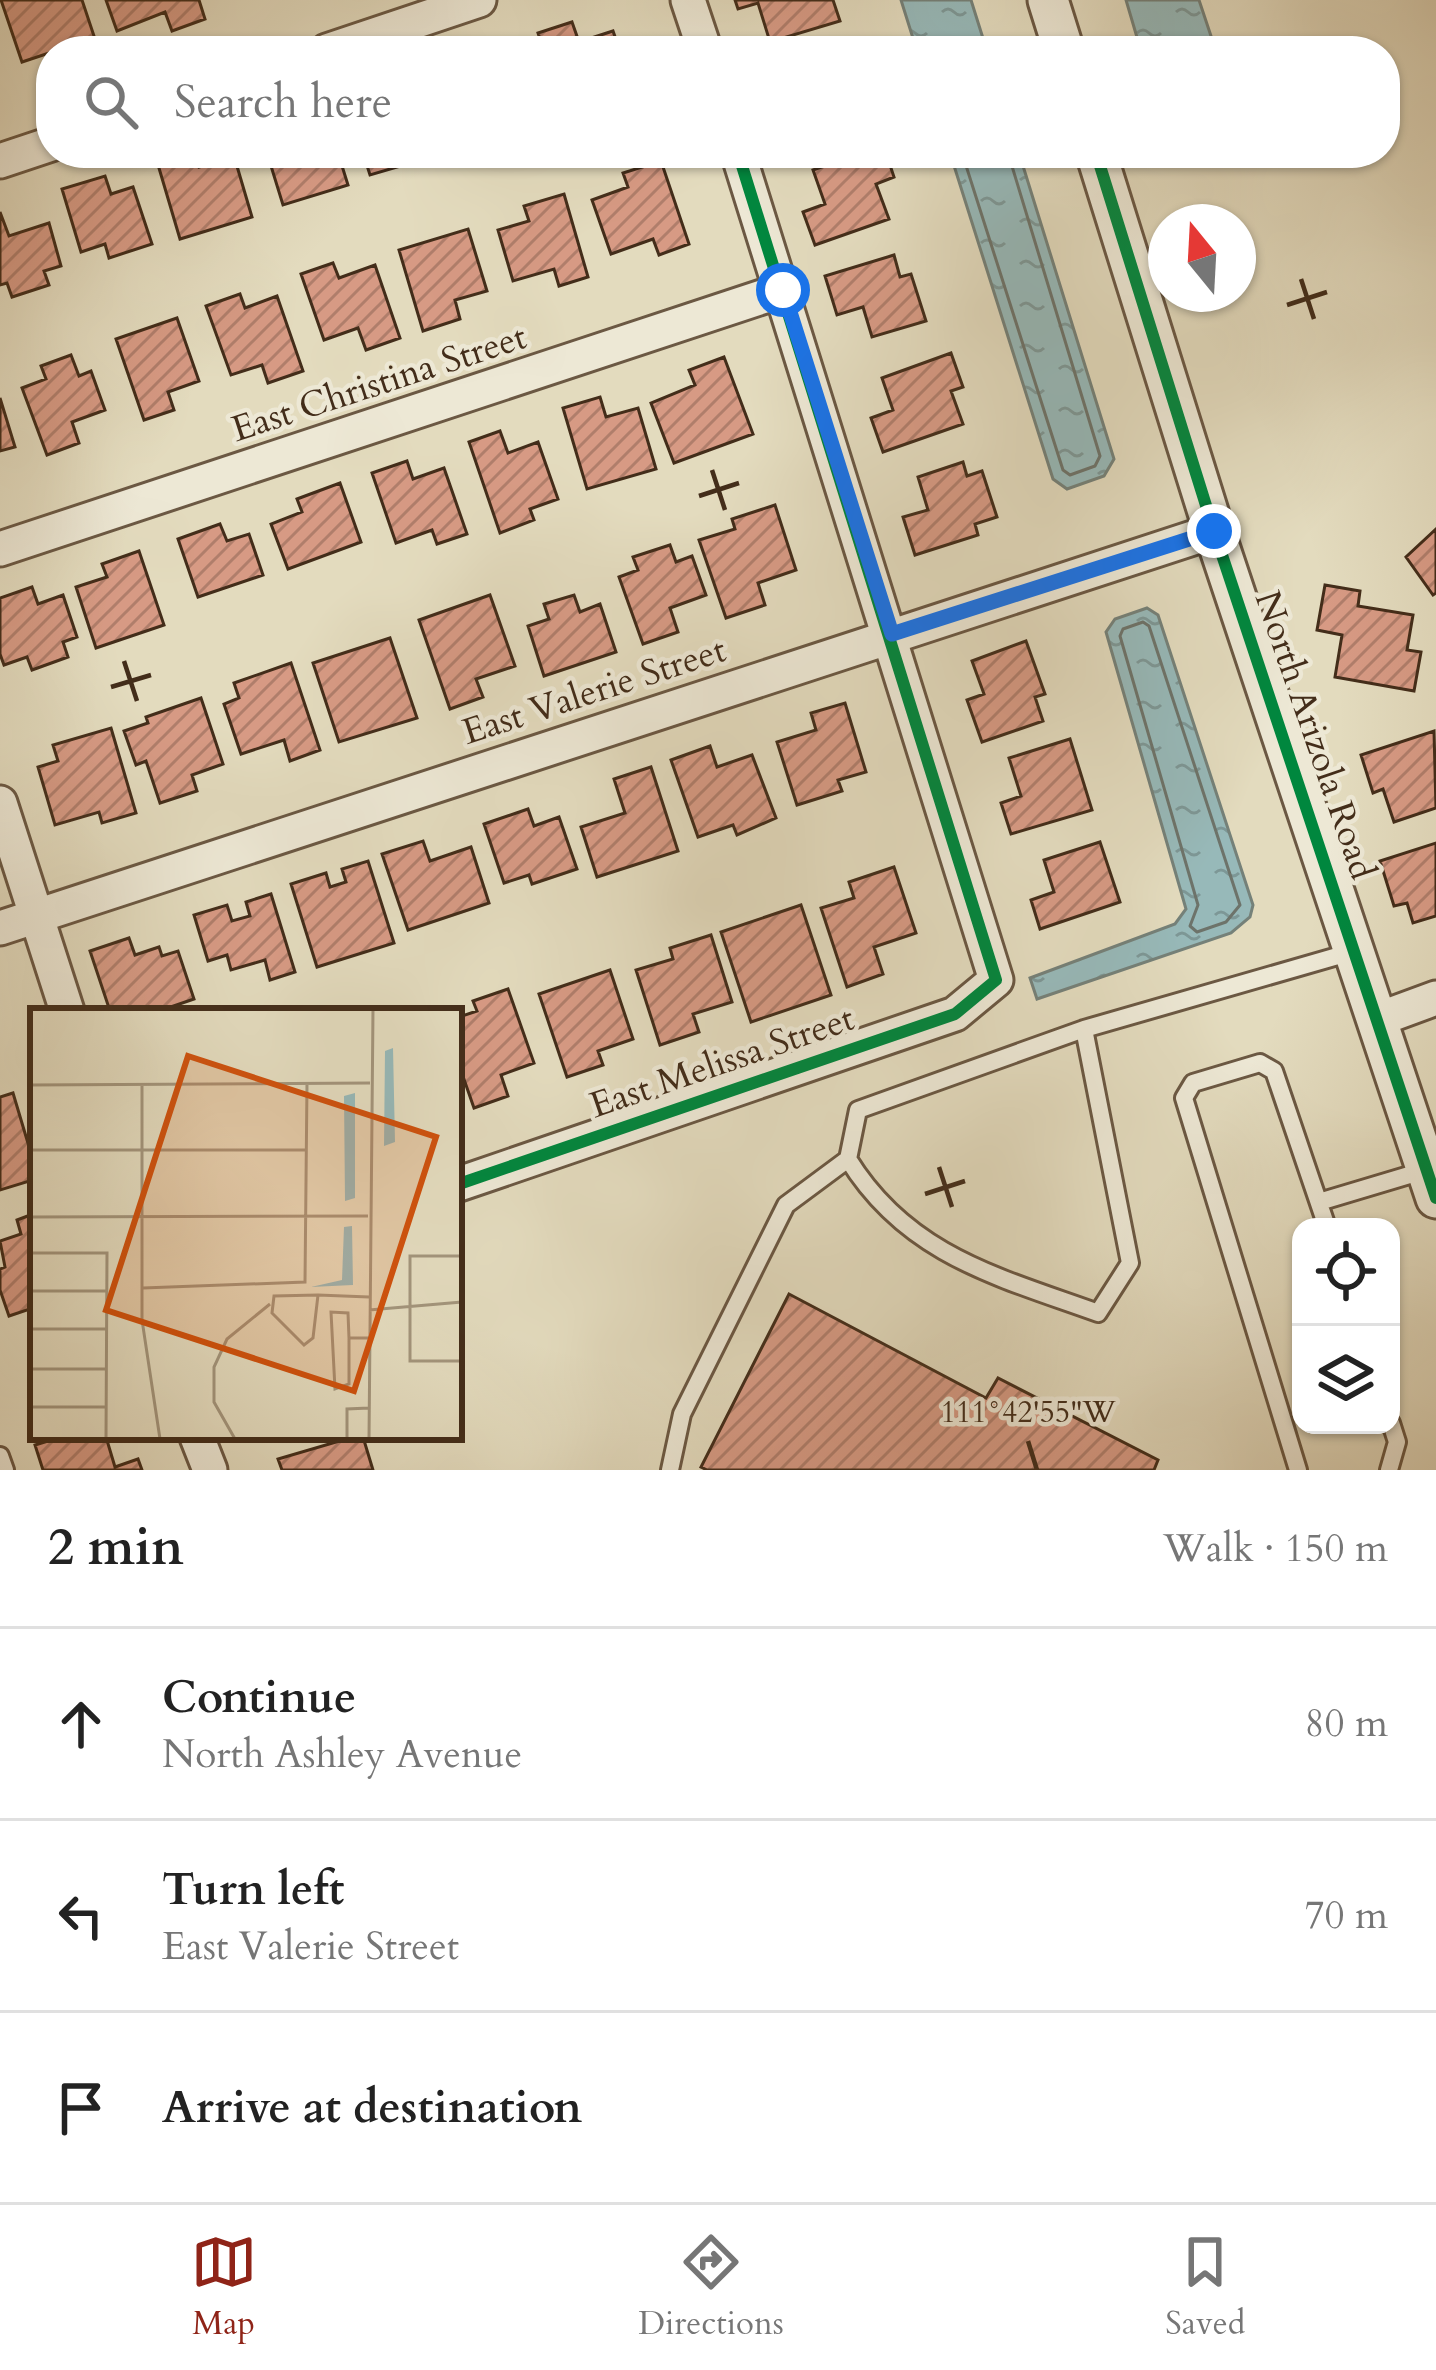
<!DOCTYPE html>
<html lang="en">
<head>
<meta charset="utf-8">
<style>
  body { margin:0; font-family:Cardo,serif; background:#f2f2f2; color:#222 }
  .controls { position:absolute; right:36px; bottom:36px; display:grid; overflow:hidden; border-radius:24px; box-shadow:0 3px 9px #0004 }
  .controls button { width:108px; height:108px; display:grid; place-items:center; padding:0; border:0; border-bottom:3px solid #e0e0e0; background:#fff; color:#222; font:60px sans-serif }
  .compass { position:absolute; left:1148px; top:204px; width:108px; height:108px; border-radius:50%; background:#fff; box-shadow:0 3px 9px #0004; rotate:342deg }
  .stop { position:absolute; width:36px; height:36px; margin:-27px; border:9px solid #1a73e8; border-radius:50%; background:#fff }
  .stop.end { background:#1a73e8; border-color:#fff; box-shadow:0 3px 12px #0008 }
  .list { margin:0; padding:0; list-style:none }
  h2 { display:flex; justify-content:space-between; align-items:center; height:156px; margin:0; padding:0 48px; font-size:51px }
  h2 small { font-size:39px; font-weight:400; color:#767676 }
  .list li { display:grid; grid-template-columns:78px 1fr auto; gap:36px; align-items:center; box-sizing:border-box; height:192px; padding:0 48px; border-top:3px solid #e0e0e0 }
  .list b { display:block; font-size:45px; white-space:nowrap }
  .list p { margin:0; font-size:39px; white-space:nowrap; color:#767676 }
  .list em { font-size:39px; font-style:normal; color:#767676 }
  .icon { flex:none; width:66px; height:66px; fill:none; stroke:currentColor; stroke-width:2; stroke-linecap:round; stroke-linejoin:round }
  .map { position:relative; flex:none; width:1436px; height:1470px; overflow:hidden }
  .search { position:absolute; background:#fff; box-shadow:0 3px 9px #0004; left:36px; right:36px; top:36px; height:132px; display:flex; align-items:center; gap:30px; box-sizing:border-box; padding:0 42px; border-radius:48px; color:#767676; font-size:45px }
  .sheet { height:732px; background:#fff }
  nav { display:flex; justify-content:space-around; align-items:center; box-sizing:border-box; height:168px; border-top:3px solid #e0e0e0; background:#fff; font-size:33px; color:#767676 }
  nav a { display:grid; justify-items:center; gap:6px }
  nav .on { color:#8f2418 }
  .map>svg:first-child { display:block }
  .water { fill:url(#water-ripples); stroke:#758179; stroke-width:3 }
  .lines { fill:none; stroke-linecap:round; stroke-linejoin:round }
  .shore { stroke:#6d736a; stroke-width:3 }
  .building { fill:url(#building-hatch); stroke:#432d1a; stroke-width:3 }
  .service-casing { stroke:#6b5843; stroke-width:22 }
  .minor-casing { stroke:#6b5843; stroke-width:39 }
  .tertiary-casing { stroke:#6b5843; stroke-width:45 }
  .service { stroke:#ede8d5; stroke-width:16 }
  .minor { stroke:#ede8d5; stroke-width:33 }
  .tertiary { stroke:#ede8d5; stroke-width:39 }
  .cycleway-casing { stroke:#ede8d5; stroke-width:20 }
  .cycleway { stroke:#00873e; stroke-width:12 }
  .route { stroke:#1a73e8; stroke-width:15 }
  .ticks { fill:none; stroke:#432d1a; stroke-width:4.5 }
  .labels { text-anchor:middle; dominant-baseline:central; stroke-width:9; stroke-linejoin:round; paint-order:stroke }
  .street-label { font-size:36px; fill:#432d1a; stroke:#ede8d5 }
  .inset-road { fill:none; stroke:#a3957c; stroke-width:3 }
  .view { fill:#cf520e; fill-opacity:0.15; stroke:#cf520e; stroke-width:6 }
  .inset-edge { fill:none; stroke:#432d1a; stroke-width:6 }
  .ticks-label { font-size:30px; text-anchor:middle; fill:#432d1a; stroke:#ede8d5; stroke-width:9; stroke-linejoin:round; paint-order:stroke }
</style>
</head>
<body>
<div class="map">
<svg width="1436" height="1470" viewBox="0 0 1436 1470">
  <defs>
    <pattern id="water-ripples" width="26" height="14" patternUnits="userSpaceOnUse" patternTransform="scale(3)"><rect width="26" height="14" fill="#97b9b9"/><path d="M2 4q2-2 4 0t4 0M15 11q2-2 4 0t4 0" fill="none" stroke="#7d9796"/></pattern>
    <pattern id="building-hatch" width="6" height="6" patternUnits="userSpaceOnUse" patternTransform="scale(3)"><rect width="6" height="6" fill="#d79a84"/><path d="M-1 1l2-2M0 6l6-6M5 7l2-2" fill="none" stroke="#b07e6b"/></pattern>
  </defs>
  <rect width="100%" height="100%" fill="#e3dbbe"/>
  <filter id="stains"><feTurbulence type="fractalNoise" baseFrequency=".00167" numOctaves="4"/><feColorMatrix values="0 0 0 0 .2 0 0 0 0 .09 0 0 0 0 .02 0 0 0 .5 -.17"/></filter>
  <radialGradient id="worn" r=".72"><stop offset=".6" stop-color="#630" stop-opacity="0"/><stop offset="1" stop-color="#630" stop-opacity=".3"/></radialGradient>
  <path class="water" d="M901,0H971L987,51H917Z
    M1126,0H1199L1216,51H1141Z
    M950,153H1019L1114,459L1104,476L1067,489L1053,479Z
    M1147,608L1158,615L1253,905L1250,917L1231,933L1037,999L1030,978L1175,924L1186,909L1106,632L1115,619Z"/>
  <g class="lines">
    <path class="shore" d="M962,153L1063,470L1070,475L1095,466L1100,456L1008,153
      M1143,622L1149,626L1240,905L1226,922L1197,932L1190,926L1198,905L1120,636L1123,629Z"/>
  </g>
  <path class="building" d="M1,0H82L99,51L64,48L22,62Z
    M106,0H199L205,19L172,31L165,12L117,31Z
    M735,0H833L840,21L770,42L758,3L738,9Z
    M572,22L579,42L613,31L620,51H544L538,33Z
    M171,153H195L199,167L234,156L252,217L180,239L156,158Z
    M267,153H338L348,185L283,205Z
    M363,153H445L370,175Z
    M861,153H886L894,177L876,184L889,219L815,245L803,212L825,204L813,170Z
    M661,161L689,244L659,255L653,239L611,254L592,200L628,187L623,173Z
    M105,176L111,194L133,187L152,244L109,258L105,244L81,252L62,189Z
    M564,194L588,277L559,286L554,269L513,281L498,230L529,221L524,206Z
    M0,212L9,236L49,223L61,266L44,271L49,285L12,297L7,283L0,285Z
    M468,229L487,291L455,300L460,319L423,331L399,250Z
    M894,255L900,277L911,274L926,321L872,337L863,307L837,315L825,276Z
    M333,263L339,278L375,265L400,338L366,350L358,328L324,340L301,274Z
    M240,294L245,308L277,296L303,371L268,383L262,365L231,375L206,306Z
    M177,318L199,381L168,392L174,410L144,420L116,339Z
    M951,353L963,387L951,391L963,424L883,452L871,418L893,410L882,378Z
    M71,355L79,376L91,371L105,410L72,422L79,443L47,455L22,388L46,379L41,366Z
    M724,357L753,434L674,463L651,403L695,385L689,370Z
    M600,397L606,417L638,408L656,469L587,489L563,408Z
    M0,398L15,447L0,451Z
    M500,431L508,453L538,442L558,499L530,509L534,520L500,533L469,442Z
    M407,461L413,479L444,468L467,534L437,544L432,530L396,543L372,473Z
    M963,462L967,476L982,471L997,517L975,524L978,535L915,555L903,517L928,510L918,477Z
    M340,483L361,542L288,569L271,524L302,512L297,499Z
    M775,505L796,570L758,583L765,605L726,618L699,540L735,529L732,519Z
    M220,524L227,541L249,534L263,575L198,597L178,539Z
    M1436,529V593L1433,595L1406,557Z
    M670,545L676,562L692,556L706,595L670,608L678,632L643,644L619,577L638,570L633,557Z
    M139,551L164,625L96,648L76,587L107,577L102,564Z
    M1325,585L1360,591L1358,606L1413,615L1407,650L1421,652L1414,691L1335,677L1342,635L1317,630Z
    M32,587L38,604L63,595L77,637L63,642L68,657L32,670L27,657L4,665L0,654V598Z
    M490,595L515,666L476,679L483,697L450,709L419,620Z
    M574,595L580,612L600,604L616,652L544,676L528,626L549,619L544,604Z
    M390,638L417,718L339,742L313,663Z
    M1026,641L1045,694L1035,697L1043,721L982,742L967,700L984,694L972,661Z
    M291,663L320,750L290,761L284,740L241,754L224,704L239,698L234,683Z
    M201,698L223,764L192,775L197,791L160,803L146,761L136,765L124,731L148,723L146,717Z
    M845,703L866,772L838,780L842,791L797,805L777,742L816,730L811,713Z
    M111,728L136,813L102,823L99,812L55,825L38,767L58,761L53,745Z
    M1434,731L1436,808L1394,822L1383,789L1373,793L1361,755Z
    M1070,739L1092,810L1011,834L1001,803L1021,796L1009,758Z
    M710,746L717,767L752,755L776,818L737,835L733,825L698,837L671,760Z
    M651,767L678,851L597,877L581,827L625,813L614,779Z
    M528,809L534,826L559,817L577,869L532,884L529,875L504,883L484,824Z
    M423,841L430,861L471,847L489,903L408,930L382,854Z
    M1100,842L1120,902L1040,929L1031,900L1054,892L1044,860Z
    M1436,843V916L1413,923L1407,903L1394,906L1380,861Z
    M368,861L394,943L317,967L291,884L326,873L330,887L346,882L342,869Z
    M894,867L916,933L874,947L883,974L847,987L821,908L854,898L849,882Z
    M271,894L295,972L270,980L265,960L231,970L227,955L208,961L194,915L227,905L232,921L250,916L246,902Z
    M801,905L831,995L751,1022L721,932Z
    M711,935L732,1002L693,1014L699,1032L660,1045L636,970L673,959L670,948Z
    M129,938L135,955L159,947L162,956L178,951L194,999L159,1011H110L90,951Z
    M610,970L633,1039L598,1051L603,1065L567,1077L539,994Z
    M508,989L534,1063L501,1075L508,1096L474,1108L459,1065V1017L477,1011L473,1001Z
    M13,1093L33,1160V1180L0,1190V1097Z
    M33,1214V1308L9,1316L0,1290V1269L5,1267L0,1241L21,1234L17,1220Z
    M789,1294L986,1398L998,1378L1158,1460L1154,1470H707L701,1467Z
    M61,1437H106L115,1467L138,1459L142,1470H43L35,1445Z
    M353,1437H363L373,1470H282L278,1459Z"/>
  <g class="lines">
    <g class="service-casing">
      <path id="service" d="M1084,1029L1130,1263L1098,1313C998,1277 907,1255 848,1159L858,1110L1084,1029L1355,951
        M1319,1202L1426,1170
        M0,1456L5,1470
        M670,1470L682,1414L786,1205L848,1159
        M1298,1470L1184,1098L1193,1083L1260,1063L1274,1071L1327,1227
        M1389,1470L1397,1442L1391,1423"/>
    </g>
    <g class="minor-casing">
      <path id="minor" d="M688,0L705,51
        M327,51L479,0
        M0,161L51,144
        M0,549L783,290
        M0,803L67,1011
        M0,928L1214,531
        M1379,1019L1436,998
        M459,1184L955,1014L996,980L738,153
        M197,1437L210,1470"/>
    </g>
    <g class="tertiary-casing">
      <path id="tertiary" d="M1048,0L1064,51
        M1096,153L1214,531L1436,1198"/>
    </g>
    <use href="#service" class="service"/>
    <use href="#minor" class="minor"/>
    <use href="#tertiary" class="tertiary"/>
    <g class="cycleway-casing">
      <path id="cycleway" d="M1096,153L1214,531L1436,1198
        M459,1184L955,1014L996,980L738,153"/>
    </g>
    <use href="#cycleway" class="cycleway"/>
  </g>
  <g class="lines">
    <path class="route" d="M783,290L892,634L1214,531"/>
  </g>
  <path class="ticks" d="M1301,279L1314,319M1287,305L1327,292M712,470L725,510M699,496L739,483M124,661L137,701M111,687L151,675M939,1167L952,1207M925,1194L965,1181M1028,1441L1037,1470"/>
  <g class="labels">
    <g class="street-label">
      <text transform="translate(379 383) rotate(-18)">East Christina Street</text>
      <text transform="translate(594 691) rotate(-18)">East Valerie Street</text>
      <text transform="translate(1315 735) rotate(71)">North Arizola Road</text>
      <text transform="translate(722 1062) rotate(-19)">East Melissa Street</text>
    </g>
  </g>
  <g transform="translate(30 1008)">
    <rect width="432" height="432" fill="#e3dbbe"/>
    <path d="M363,40L365,134L354,138L355,43ZM325,85V190L315,193L314,88ZM322,218L323,277L281,279L312,272L314,219Z" fill="#97b9b9"/>
    <path class="inset-road" d="M0,77L340,75M112,77V312L130,431M0,142H277M0,209L338,208M0,245H77L76,431M432,248H380V353H432M113,280L275,274L277,75M0,283H76M288,287L283,330L274,337L242,305L244,288L288,287L339,289M339,302L432,294M0,321H76M319,330V376L305,381L301,304L318,305L319,330H339M0,361H76M0,399H76M205,431L184,394V359L197,331L240,296M317,431V401L339,400M339,431L343,1"/>
    <path class="view" d="M158,48L406,129L324,383L76,302Z"/>
    <rect width="432" height="432" class="inset-edge"/>
  </g>
  <g class="ticks-label">
    <text x="1028" y="1422">111°42'55"W</text>
  </g>
  <rect width="100%" height="100%" filter="url(#stains)"/>
  <rect width="100%" height="100%" fill="url(#worn)"/>
</svg>
<div class="controls">
<button><svg class="icon" aria-label="locate" viewBox="0 0 24 24"><circle cx="12" cy="12" r="6"/><path d="M12 2v4M12 18v4M2 12h4M18 12h4"/></svg></button>
<button><svg class="icon" aria-label="layers" viewBox="0 0 24 24"><path d="M12 4l9 5-9 5-9-5zM3 14l9 5 9-5"/></svg></button>
</div>
<svg class="compass" viewBox="-18 -18 36 36"><path d="M0-13l5 13h-10z" fill="#e53935"/><path d="M0 13l5-13h-10z" fill="#767676"/></svg>
<div class="stop" style="left:783px;top:290px"></div>
<div class="stop end" style="left:1214px;top:531px"></div>
<div class="search"><svg class="icon" aria-label="search" viewBox="0 0 24 24"><circle cx="10" cy="10" r="6"/><path d="M15 15l6 6"/></svg>Search here</div>
</div>
<section class="sheet">
<h2>2 min<small>Walk · 150 m</small></h2>
<ul class="list">
<li><svg class="icon" aria-label="ahead" viewBox="0 0 24 24"><path d="M12 20V5M6 11l6-6 6 6"/></svg><div><b>Continue</b><p>North Ashley Avenue</p></div><em>80 m</em></li>
<li><svg class="icon" aria-label="left" viewBox="0 0 24 24"><path d="M17 20v-9H6M10 6l-5 5 5 5"/></svg><div><b>Turn left</b><p>East Valerie Street</p></div><em>70 m</em></li>
<li><svg class="icon" aria-label="arrive" viewBox="0 0 24 24"><path d="M6 21V4h12l-3 4 3 4H6"/></svg><div><b>Arrive at destination</b></div></li>
</ul>
</section>
<nav>
<a class="on"><svg class="icon" aria-label="map" viewBox="0 0 24 24"><path d="M3 6l6-2 6 2 6-2v14l-6 2-6-2-6 2zM9 4v14M15 6v14"/></svg>Map</a>
<a><svg class="icon" aria-label="directions" viewBox="0 0 24 24"><path d="M12 3l9 9-9 9-9-9zM9 14v-3h6M13 9l2 2-2 2"/></svg>Directions</a>
<a><svg class="icon" aria-label="saved" viewBox="0 0 24 24"><path d="M7 4h10v16l-5-4-5 4z"/></svg>Saved</a>
</nav>
</body>
</html>
